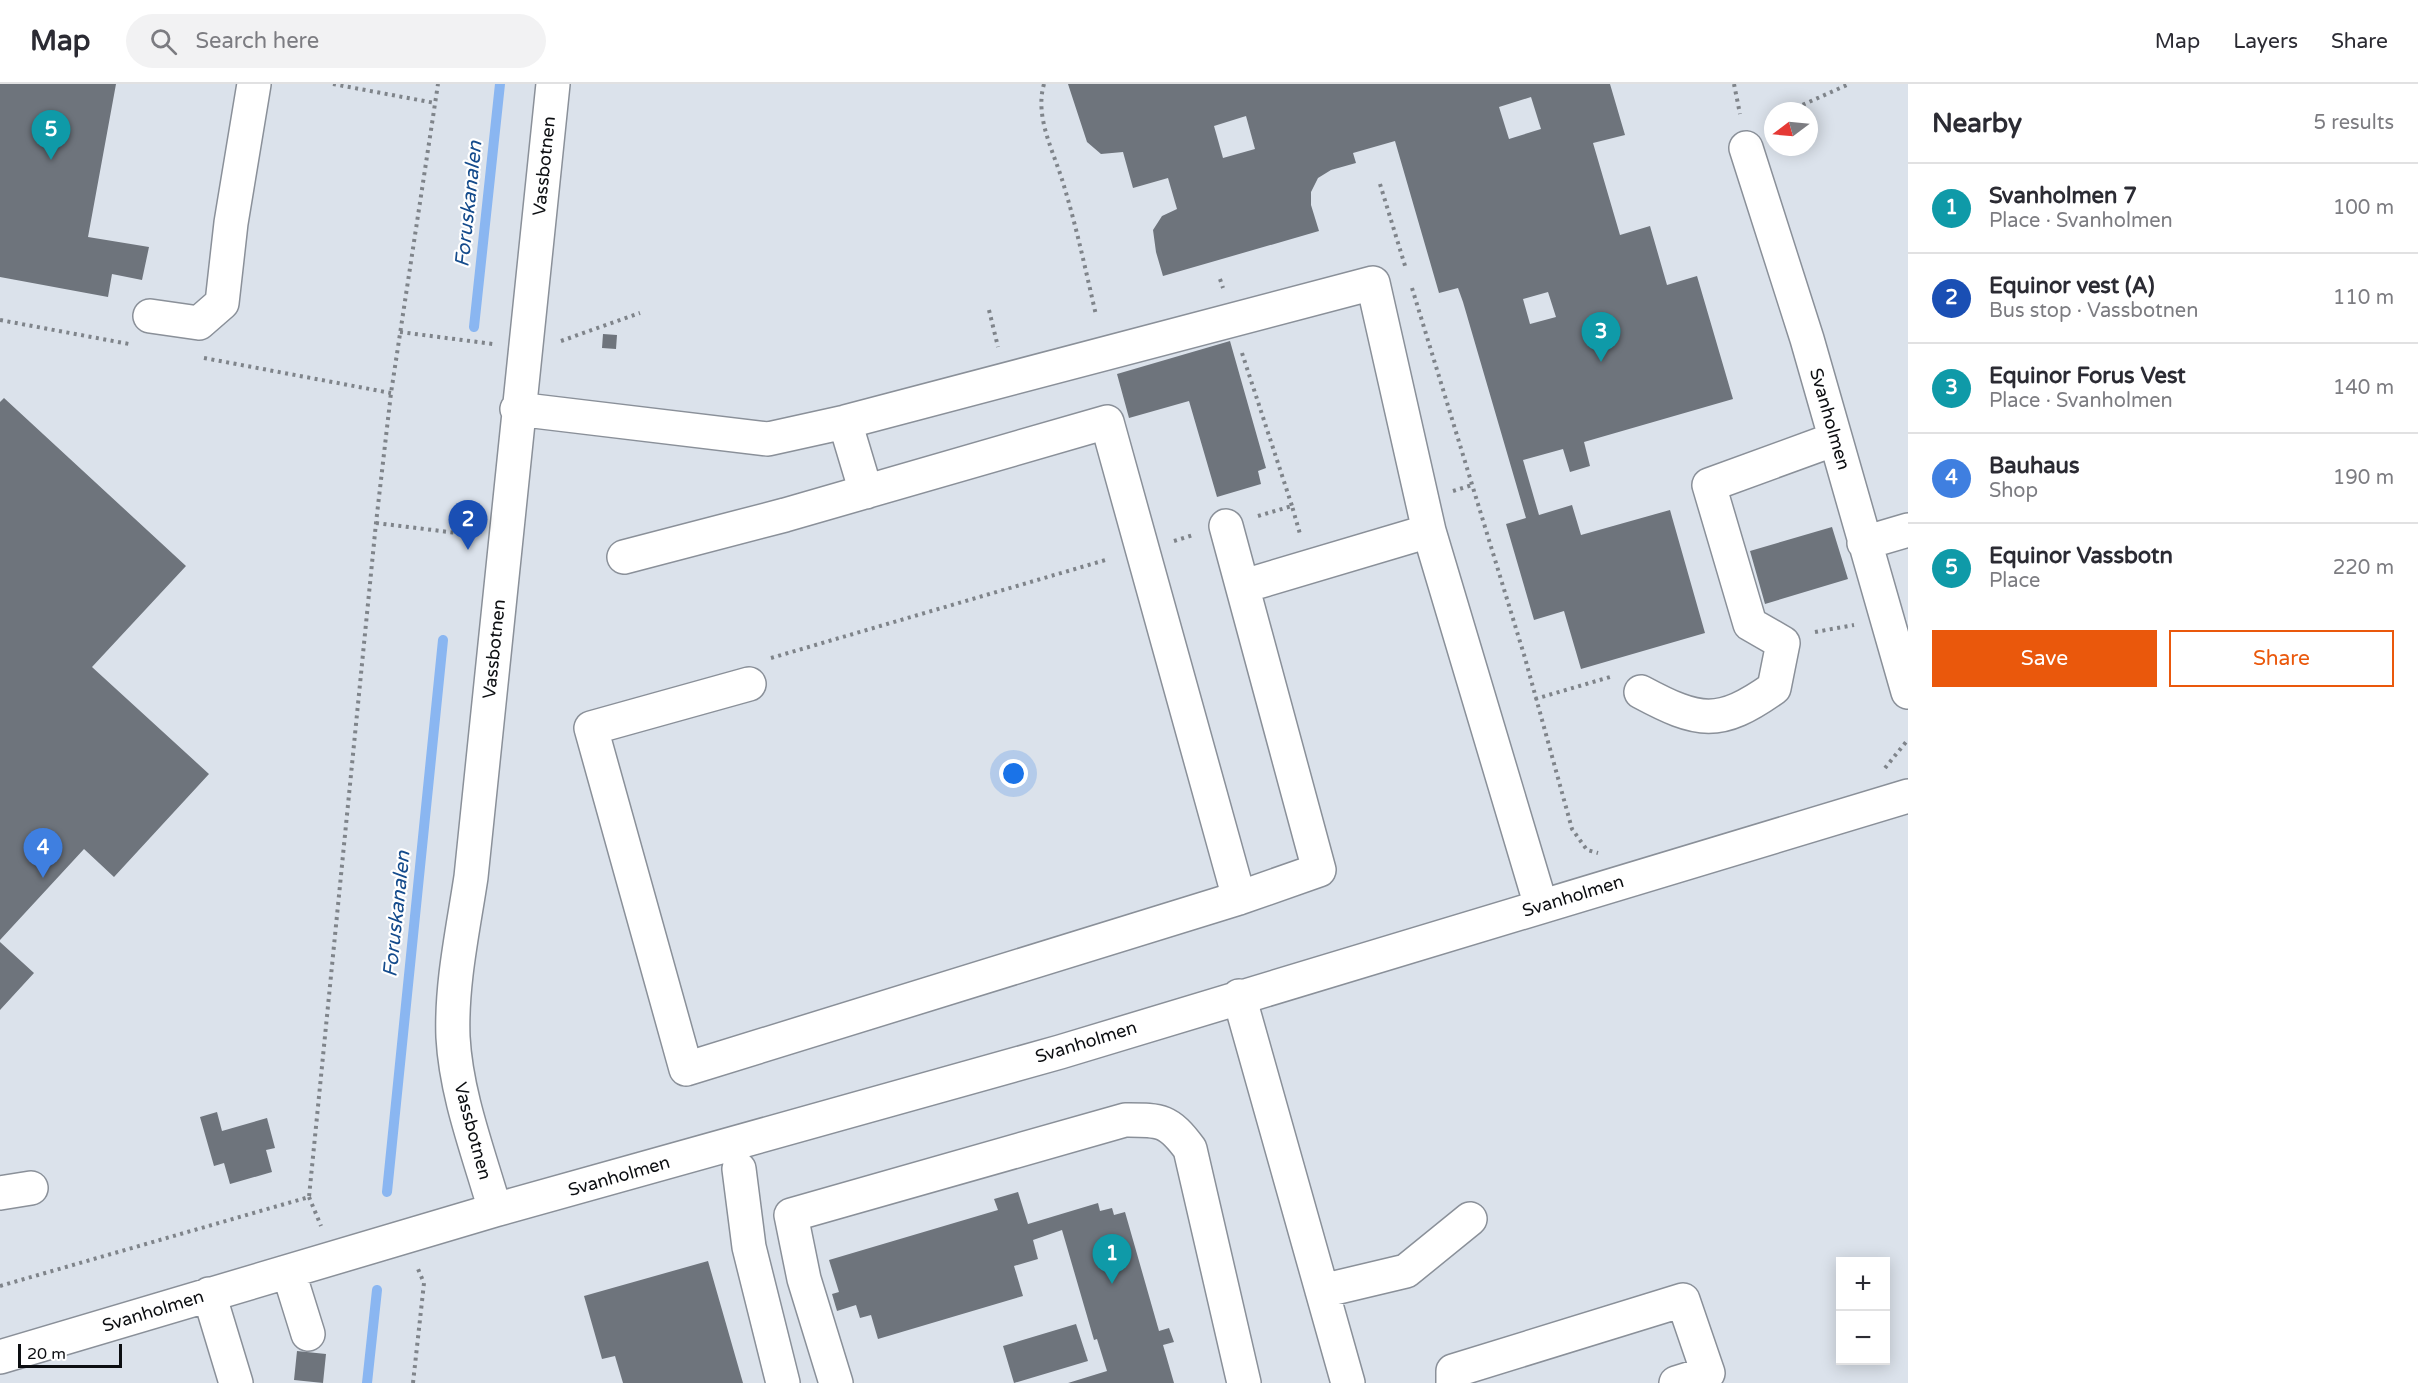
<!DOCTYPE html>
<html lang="en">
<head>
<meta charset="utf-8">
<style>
  body { margin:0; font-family:"Varela Round",sans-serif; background:#f2f2f3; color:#2b2b33 }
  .controls { position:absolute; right:18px; bottom:18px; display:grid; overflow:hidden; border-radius:0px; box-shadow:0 3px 15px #0003 }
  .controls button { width:54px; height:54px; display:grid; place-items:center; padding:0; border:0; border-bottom:2px solid #e1e1e2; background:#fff; color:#2b2b33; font:30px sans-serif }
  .compass { position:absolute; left:1764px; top:18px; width:54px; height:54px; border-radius:50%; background:#fff; box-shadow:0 3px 15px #0003; rotate:254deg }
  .scale { position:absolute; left:18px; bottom:15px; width:104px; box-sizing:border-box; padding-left:6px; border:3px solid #0c0e11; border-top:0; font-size:16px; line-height:21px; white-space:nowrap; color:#0c0e11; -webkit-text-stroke:4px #fff; paint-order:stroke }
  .you { position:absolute; left:1014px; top:690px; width:21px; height:21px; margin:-15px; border:4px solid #fff; border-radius:50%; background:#1a73e8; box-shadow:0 0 0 9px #1a73e833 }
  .badge { display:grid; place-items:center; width:39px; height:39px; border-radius:50%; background:#ea580c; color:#fff; font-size:20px; font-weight:700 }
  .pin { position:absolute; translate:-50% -50px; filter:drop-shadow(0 2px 3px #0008) }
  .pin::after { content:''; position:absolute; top:32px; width:21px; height:18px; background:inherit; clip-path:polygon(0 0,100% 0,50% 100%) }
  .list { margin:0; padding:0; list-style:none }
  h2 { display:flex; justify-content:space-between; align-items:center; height:78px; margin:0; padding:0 24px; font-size:26px }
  h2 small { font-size:20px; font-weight:400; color:#7c7c81 }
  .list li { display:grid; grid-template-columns:39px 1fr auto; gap:18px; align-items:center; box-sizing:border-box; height:90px; padding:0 24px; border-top:2px solid #e1e1e2 }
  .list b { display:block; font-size:22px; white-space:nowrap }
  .list p { margin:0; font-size:20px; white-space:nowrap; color:#7c7c81 }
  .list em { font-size:20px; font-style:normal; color:#7c7c81 }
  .actions { display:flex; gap:12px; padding:18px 24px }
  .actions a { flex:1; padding:14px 0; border:2px solid #ea580c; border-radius:0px; text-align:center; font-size:21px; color:#ea580c }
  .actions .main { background:#ea580c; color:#fff }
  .icon { flex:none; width:33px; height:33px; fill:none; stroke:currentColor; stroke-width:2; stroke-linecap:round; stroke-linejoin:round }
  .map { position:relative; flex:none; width:1908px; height:1299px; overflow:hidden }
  header { display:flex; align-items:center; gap:36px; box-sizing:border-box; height:84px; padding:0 30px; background:#fff; border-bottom:2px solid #e1e1e2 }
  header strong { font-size:28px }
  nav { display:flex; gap:33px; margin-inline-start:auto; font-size:21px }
  .search { width:420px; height:54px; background:#f2f2f3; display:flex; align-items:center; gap:15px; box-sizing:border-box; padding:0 21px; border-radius:33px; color:#7c7c81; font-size:22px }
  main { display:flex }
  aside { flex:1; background:#fff }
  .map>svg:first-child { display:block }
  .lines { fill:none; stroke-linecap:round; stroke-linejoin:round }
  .stream { stroke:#8ab6f1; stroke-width:10 }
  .building { fill:#6e747c; fill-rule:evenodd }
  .minor-casing { stroke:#8a9099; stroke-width:36 }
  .path { stroke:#7f848a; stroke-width:4; stroke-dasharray:3 4.5; stroke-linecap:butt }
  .minor { stroke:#fff; stroke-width:33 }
  .labels { text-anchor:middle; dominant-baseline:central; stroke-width:4.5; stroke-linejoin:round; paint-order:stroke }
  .street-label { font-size:18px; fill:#0c0e11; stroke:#fff }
  .water-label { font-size:20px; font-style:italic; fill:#144b8c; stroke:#fff }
</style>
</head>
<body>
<header>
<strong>Map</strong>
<div class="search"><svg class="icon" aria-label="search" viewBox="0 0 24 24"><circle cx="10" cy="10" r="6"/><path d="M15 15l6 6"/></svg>Search here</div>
<nav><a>Map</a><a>Layers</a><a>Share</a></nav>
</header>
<main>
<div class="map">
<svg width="1908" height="1299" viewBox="0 0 1908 1299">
  <rect width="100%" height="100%" fill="#dbe2eb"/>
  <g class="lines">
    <path class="stream" d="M474,243L500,0
      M387,1108L443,556
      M367,1299L377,1206"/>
  </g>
  <path class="building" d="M0,0H116L88,153L149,163L142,196L112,190L108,213L0,193Z
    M1068,0H1610L1625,51L1593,59L1620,151L1650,142L1667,201L1697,192L1733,315L1584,358L1590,382L1570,388L1563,365L1523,376L1539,431L1572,421L1581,451L1670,426L1705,549L1581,585L1564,527L1534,536L1506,440L1526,434L1463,218L1458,204L1439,209L1395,57L1353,69L1356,79L1331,86L1318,94L1311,108V121L1319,147L1163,192L1156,168L1153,146L1162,132L1177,125L1168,94L1133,104L1123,68L1101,70L1087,58ZM1531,13L1541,45L1509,55L1499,23ZM1246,32L1255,65L1223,74L1214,42ZM1548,208L1556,233L1530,240L1523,215Z
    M603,250L617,251L616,265L602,264Z
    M1230,257L1266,384L1258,387L1261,400L1217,413L1189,317L1129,334L1117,290Z
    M4,314L186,482L92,583L209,690L114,793L84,765L0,856V318Z
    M1832,443L1848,495L1765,520L1750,467Z
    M0,858L34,889L0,926Z
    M217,1028L222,1047L267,1034L275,1064L266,1066L272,1088L230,1100L224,1079L214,1082L200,1033Z
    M1018,1108L1028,1140L1098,1119L1100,1127L1112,1124L1114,1131L1125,1128L1159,1247L1169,1244L1174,1258L1163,1261L1174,1299H1068L1107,1287L1097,1255L1094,1256L1062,1146L1033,1156L1038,1175L1014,1182L1023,1212L878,1255L871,1231L860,1234L856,1221L837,1227L832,1210L839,1208L829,1176L998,1126L994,1115Z
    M708,1177L743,1299H623L615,1272L602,1275L584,1212Z
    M1076,1240L1088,1277L1014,1299L1003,1262Z
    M297,1267L326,1270L323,1299L294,1296Z"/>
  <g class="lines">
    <g class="minor-casing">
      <path id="minor" d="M1746,64L1807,255L1908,608
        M150,232L199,239L222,219L231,139L254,0
        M517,325L768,355L845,338L1373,199L1429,447L1541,822
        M845,338L866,408
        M1864,459L1908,446
        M624,473L785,431L1107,338L1239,814
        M1244,502L1429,447
        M749,600L591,644L686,985L1239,814L1319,786L1226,442
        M1641,608C1699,639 1719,643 1774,604L1783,559L1750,540L1709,401L1835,355
        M1239,912L1348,1299
        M739,1085L749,1163L783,1299
        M0,1109L31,1104
        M495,1126C479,1070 456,1011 453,953C451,900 463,846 471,793L553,0
        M289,1189L308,1250
        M1322,1207L1406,1187L1470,1135
        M209,1210L236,1299
        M0,1273L495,1126L1060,968L1908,712
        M836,1299L804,1195L791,1131L1125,1036C1160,1036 1168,1035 1190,1065L1244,1299
        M1453,1299V1287L1683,1216L1708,1289L1676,1299"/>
    </g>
    <path class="path" d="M333,0L435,19
      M1044,0C1034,34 1055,70 1064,102C1077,145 1086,188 1096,231
      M1734,0L1740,30
      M1789,27L1849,0
      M1380,100L1406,185
      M1220,195L1223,204
      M1412,204L1525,574L1572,745L1587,766L1598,769
      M989,226L998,263
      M0,236L129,260
      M400,248L493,260
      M561,257L640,229
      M1242,269L1292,422
      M204,274L391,309
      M1453,407L1472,401
      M1258,432L1292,422L1300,450
      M376,439L465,450
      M1174,457L1193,451
      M1815,548L1854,541
      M771,574L1109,475
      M1535,615L1610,593
      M1885,684L1906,658
      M309,1113L321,1142
      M0,1202L309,1113L376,439L391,309L438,0
      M413,1299L424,1199L418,1185"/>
    <use href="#minor" class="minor"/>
  </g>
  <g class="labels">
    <g class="street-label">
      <text transform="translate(544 82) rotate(-84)">Vassbotnen</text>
      <text transform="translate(1830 335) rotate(74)">Svanholmen</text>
      <text transform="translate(494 565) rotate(-84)">Vassbotnen</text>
      <text transform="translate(1573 812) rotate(-17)">Svanholmen</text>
      <text transform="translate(1086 958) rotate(-17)">Svanholmen</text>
      <text transform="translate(473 1047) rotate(75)">Vassbotnen</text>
      <text transform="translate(619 1092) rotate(-16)">Svanholmen</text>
      <text transform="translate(153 1227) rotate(-17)">Svanholmen</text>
    </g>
    <g class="water-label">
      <text transform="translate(469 120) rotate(-84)">Foruskanalen</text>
      <text transform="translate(397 830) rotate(-84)">Foruskanalen</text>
    </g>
  </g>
</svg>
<div class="controls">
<button>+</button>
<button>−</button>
</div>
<svg class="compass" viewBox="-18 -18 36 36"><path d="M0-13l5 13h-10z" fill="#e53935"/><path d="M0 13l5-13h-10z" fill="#7c7c81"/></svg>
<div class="scale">20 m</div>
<div class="you"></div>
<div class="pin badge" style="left:1112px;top:1200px;background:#0f9aa8">1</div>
<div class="pin badge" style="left:468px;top:466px;background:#1a4fb4">2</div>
<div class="pin badge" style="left:1601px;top:278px;background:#0f9aa8">3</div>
<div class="pin badge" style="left:43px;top:794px;background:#3f7fe0">4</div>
<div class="pin badge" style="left:51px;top:76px;background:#0f9aa8">5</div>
</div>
<aside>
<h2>Nearby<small>5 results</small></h2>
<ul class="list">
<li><span class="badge" style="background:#0f9aa8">1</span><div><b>Svanholmen 7</b><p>Place · Svanholmen</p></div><em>100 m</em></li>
<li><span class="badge" style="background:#1a4fb4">2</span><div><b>Equinor vest (A)</b><p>Bus stop · Vassbotnen</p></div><em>110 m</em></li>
<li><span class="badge" style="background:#0f9aa8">3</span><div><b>Equinor Forus Vest</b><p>Place · Svanholmen</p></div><em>140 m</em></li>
<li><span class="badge" style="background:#3f7fe0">4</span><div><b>Bauhaus</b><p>Shop</p></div><em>190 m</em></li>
<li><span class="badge" style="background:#0f9aa8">5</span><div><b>Equinor Vassbotn</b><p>Place</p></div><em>220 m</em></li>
</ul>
<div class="actions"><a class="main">Save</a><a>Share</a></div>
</aside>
</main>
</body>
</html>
